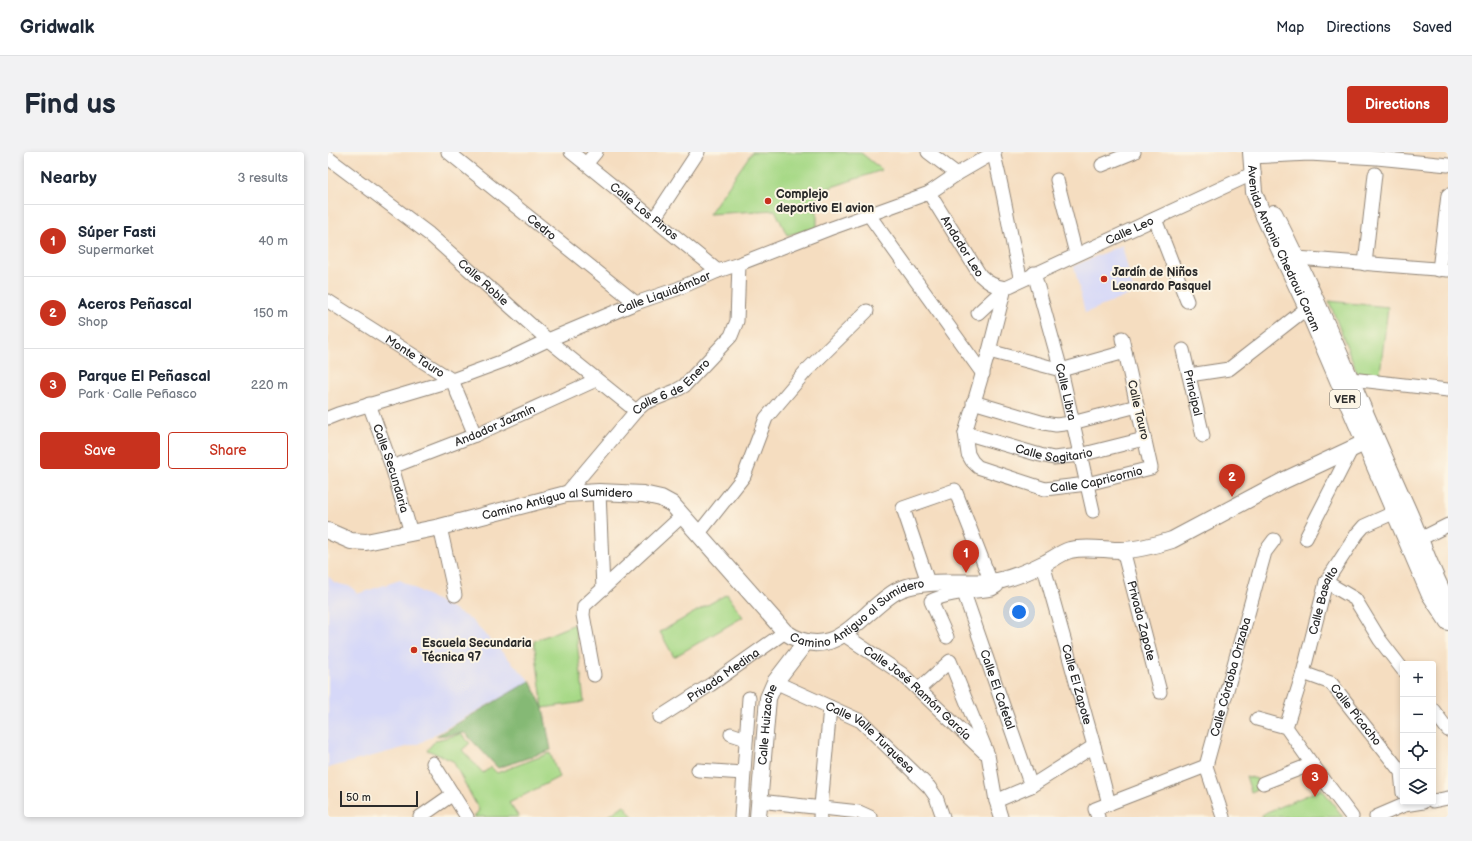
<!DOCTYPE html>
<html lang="en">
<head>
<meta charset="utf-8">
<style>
  body { margin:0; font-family:"Balsamiq Sans",sans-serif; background:#f2f2f3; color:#1f2937 }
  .controls { position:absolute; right:12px; bottom:12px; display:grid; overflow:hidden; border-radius:4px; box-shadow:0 2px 6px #0003 }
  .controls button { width:36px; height:36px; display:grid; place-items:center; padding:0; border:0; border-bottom:1px solid #e0e1e3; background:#fff; color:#1f2937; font:20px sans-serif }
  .scale { position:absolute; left:12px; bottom:10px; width:78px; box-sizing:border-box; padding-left:4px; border:2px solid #2b2b2b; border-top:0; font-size:11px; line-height:14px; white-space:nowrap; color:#2b2b2b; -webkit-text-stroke:3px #fcf5e5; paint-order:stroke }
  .you { position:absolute; left:691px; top:460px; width:14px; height:14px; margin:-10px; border:3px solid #fff; border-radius:50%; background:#1a73e8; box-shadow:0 0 0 6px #1a73e833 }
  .badge { display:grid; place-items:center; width:26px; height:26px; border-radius:50%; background:#c8321e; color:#fff; font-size:13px; font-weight:700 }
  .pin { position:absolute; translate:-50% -33px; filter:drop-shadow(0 1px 2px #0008) }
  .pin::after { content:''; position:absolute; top:21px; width:14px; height:12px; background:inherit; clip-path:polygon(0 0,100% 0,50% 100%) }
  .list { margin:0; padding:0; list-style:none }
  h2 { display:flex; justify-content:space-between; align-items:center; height:52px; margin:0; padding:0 16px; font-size:17px }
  h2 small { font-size:13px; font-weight:400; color:#747a83 }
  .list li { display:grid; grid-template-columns:26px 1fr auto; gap:12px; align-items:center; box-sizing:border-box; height:72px; padding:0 16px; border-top:1px solid #e0e1e3 }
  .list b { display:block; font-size:15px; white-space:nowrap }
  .list p { margin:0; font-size:13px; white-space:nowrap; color:#747a83 }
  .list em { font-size:13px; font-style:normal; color:#747a83 }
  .actions { display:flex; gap:8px; padding:12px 16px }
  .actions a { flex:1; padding:9px 0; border:1px solid #c8321e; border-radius:4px; text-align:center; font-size:14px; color:#c8321e }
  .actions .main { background:#c8321e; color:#fff }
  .icon { flex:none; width:22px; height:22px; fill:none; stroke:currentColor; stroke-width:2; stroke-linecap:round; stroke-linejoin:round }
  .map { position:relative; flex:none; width:1120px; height:665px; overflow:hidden; border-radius:4px }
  header { display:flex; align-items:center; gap:24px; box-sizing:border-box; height:56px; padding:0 20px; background:#fff; border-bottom:1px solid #e0e1e3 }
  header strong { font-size:19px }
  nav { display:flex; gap:22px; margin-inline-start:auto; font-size:14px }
  .intro { display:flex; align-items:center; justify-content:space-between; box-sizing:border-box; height:96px; padding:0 24px }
  h1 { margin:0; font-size:28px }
  .button { padding:10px 18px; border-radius:4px; background:#c8321e; color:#fff; font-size:14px; font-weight:700 }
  main { display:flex; gap:24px; padding:0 24px }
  aside { flex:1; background:#fff; border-radius:4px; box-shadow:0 2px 6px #0003 }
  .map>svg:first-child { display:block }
  .built { fill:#d6d8f8 }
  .green { fill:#a7d987; stroke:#698259 }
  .forest { fill:#85b974; stroke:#587250 }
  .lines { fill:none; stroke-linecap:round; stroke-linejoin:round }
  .minor-casing { stroke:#908476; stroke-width:15 }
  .major-casing { stroke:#908476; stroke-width:18 }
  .minor { stroke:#fff; stroke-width:13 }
  .major { stroke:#fff; stroke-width:16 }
  .poi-dot { fill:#c8321e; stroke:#fcf5e5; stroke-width:1.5 }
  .labels { text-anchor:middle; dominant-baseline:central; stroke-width:4; stroke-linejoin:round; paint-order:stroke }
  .shield { fill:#fcf5e5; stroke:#6a6863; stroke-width:1 }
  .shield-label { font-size:11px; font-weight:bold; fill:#2b2b2b }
  .poi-label { font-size:12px; font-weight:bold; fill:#2b2b2b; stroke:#fcf5e5; text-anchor:start }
  .street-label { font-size:12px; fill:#2b2b2b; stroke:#fcf5e5 }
</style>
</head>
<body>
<header>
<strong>Gridwalk</strong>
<nav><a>Map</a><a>Directions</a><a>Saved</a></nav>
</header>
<div class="intro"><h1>Find us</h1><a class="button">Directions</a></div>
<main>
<aside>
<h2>Nearby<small>3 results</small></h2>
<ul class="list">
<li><span class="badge">1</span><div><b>Súper Fasti</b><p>Supermarket</p></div><em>40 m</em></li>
<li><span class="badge">2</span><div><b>Aceros Peñascal</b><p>Shop</p></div><em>150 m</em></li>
<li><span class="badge">3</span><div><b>Parque El Peñascal</b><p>Park · Calle Peñasco</p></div><em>220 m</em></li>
</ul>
<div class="actions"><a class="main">Save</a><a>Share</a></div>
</aside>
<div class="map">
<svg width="1120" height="665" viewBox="0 0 1120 665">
  <rect width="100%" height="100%" fill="#fcf5e5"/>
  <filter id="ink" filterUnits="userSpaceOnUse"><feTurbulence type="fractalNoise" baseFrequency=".025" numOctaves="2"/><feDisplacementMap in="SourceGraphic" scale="8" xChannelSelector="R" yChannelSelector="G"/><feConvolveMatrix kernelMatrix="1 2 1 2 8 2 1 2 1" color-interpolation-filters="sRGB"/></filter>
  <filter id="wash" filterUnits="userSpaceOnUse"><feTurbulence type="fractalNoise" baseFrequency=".012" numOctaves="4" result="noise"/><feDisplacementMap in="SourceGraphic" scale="16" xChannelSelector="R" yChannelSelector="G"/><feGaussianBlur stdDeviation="0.9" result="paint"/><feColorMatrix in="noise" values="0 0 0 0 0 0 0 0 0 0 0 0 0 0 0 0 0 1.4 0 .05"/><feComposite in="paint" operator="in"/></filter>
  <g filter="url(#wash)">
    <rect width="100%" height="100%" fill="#f5ddc0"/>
    <path class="built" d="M794,93L806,141L757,161L746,114Z
      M0,424L7,431L24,435L29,442L72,428L142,467L202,529L90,592L0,616Z"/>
    <path class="green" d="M424,0H532L554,18L489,40V76L459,83L447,58L381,62Z
      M1001,149L1060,155L1052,221H1029Z
      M399,442L415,465L346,505L332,480Z
      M247,472L256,550L215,556L206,489Z
      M133,582L142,591L134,598L155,621L163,615L169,621L222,601L231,625L181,651L191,665H146L151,658L125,609L99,598L108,588Z
      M918,624L929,627L933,636L923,640Z
      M994,637L1015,665H934V663L939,660Z
      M296,653L305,665H279Z"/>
    <path class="forest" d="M202,529L215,556L223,598L170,616L137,581L108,584Z"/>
  </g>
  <g filter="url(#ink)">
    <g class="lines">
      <g class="minor-casing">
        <g id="minor">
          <path id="s1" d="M120,0L308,151"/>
          <path id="s2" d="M243,0L390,119"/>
          <path d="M600,0L629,22"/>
          <path d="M665,0C677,42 682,86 693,128"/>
          <path d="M923,5L981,2L1049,6L1120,13"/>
          <path id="s3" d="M0,6L101,82L220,188L308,259"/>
          <path d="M258,12L268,0"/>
          <path d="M774,13L806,0"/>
          <path d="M729,28L748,102"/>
          <path id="s4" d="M601,41L652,123C660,131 666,134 677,136"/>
          <path d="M541,63L655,222"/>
          <path d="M326,67L370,0"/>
          <path d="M827,67L859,149"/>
          <path d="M969,106L1120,118"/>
          <path d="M1037,112L1047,22"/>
          <path d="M1111,118L1120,43"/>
          <path id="s5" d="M706,121L733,218L765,359"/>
          <path id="s6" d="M677,136L661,199L637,281L640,302L644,309L650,315L717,337L759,332L823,316L794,186"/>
          <path id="s7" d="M0,149L124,228L147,283"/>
          <path id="s8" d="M650,161L677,136L926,21"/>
          <path id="s9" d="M855,198L875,284"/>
          <path d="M661,199L733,218L797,200"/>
          <path d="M861,223L901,217L979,156"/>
          <path d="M1014,226L1120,238"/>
          <path d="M645,250L716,271L728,273L744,271L809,254"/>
          <path id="s10" d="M41,252L64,315L83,381"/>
          <path id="s11" d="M0,266L10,262L124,228L178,208L220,188L308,151L349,137L390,119L411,112L501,77L601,41L629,22L667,0"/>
          <path id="s12" d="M637,281L712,303L726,306L752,303L816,287"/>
          <path id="s13" d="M64,315L147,283L268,228"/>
          <path d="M271,340L275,437"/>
          <path id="s14" d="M238,342L308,259L317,251L347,239L356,234L403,184L409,169L411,112"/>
          <path d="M112,375L127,443"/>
          <path d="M371,381L416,324L438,266L478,219L539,159"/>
          <path d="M978,386L1023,298"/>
          <path d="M1092,387L1120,373"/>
          <path id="s15" d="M795,398L832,540"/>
          <path id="s16" d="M715,412L766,594L781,652"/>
          <path d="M600,430L575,356L627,338L663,430"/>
          <path d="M998,430L1027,447L1052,488L1075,518"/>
          <path id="s17" d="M636,441L703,634"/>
          <path id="s18" d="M515,482L574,522L656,600"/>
          <path d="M619,485L603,449C621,440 644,440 664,437L669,434"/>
          <path id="s19" d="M975,521L1003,531L1073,620L1075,641"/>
          <path d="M266,523L255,463L256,454L355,363"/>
          <path id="s20" d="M447,530L533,569L601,635L608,645L615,665"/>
          <path d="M591,537L622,509L660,603L668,649L673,665"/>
          <path d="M1105,558L1120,578"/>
          <path id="s21" d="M332,565L382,533L457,480"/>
          <path d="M929,567L958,575L984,612L1024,665"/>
          <path id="s22" d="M958,575L975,521L998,430L1029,382L1036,374L1074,357"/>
          <path d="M403,582L418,587"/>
          <path d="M105,611L139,665"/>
          <path d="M370,618L415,621"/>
          <path d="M935,631L984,612"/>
          <path d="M431,649L531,660L542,665"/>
          <path d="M668,649L703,634L766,594"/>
          <path d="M1105,649L1120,646"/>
          <path d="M92,665L125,642"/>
          <path d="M413,665L421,546"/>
          <path d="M492,665L502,555"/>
          <path d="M770,665L767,657L878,614"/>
          <path id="s23" d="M895,665L878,614L937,400L946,388"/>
          <path d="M1048,665L1076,653L1095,650"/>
        </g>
      </g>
      <g class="major-casing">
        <g id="major">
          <path id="s24" d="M923,0L926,40L932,56L979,156L1101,441L1120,470"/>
          <path d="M946,61C995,157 1034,257 1079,356C1093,387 1103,420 1120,450"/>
          <path id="s25" d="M0,379L23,389L38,390L112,375L238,342L271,340L315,342L333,346L344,352L457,480C498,508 520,478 551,452C558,446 565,440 573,437C604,425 637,434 669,429C685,426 701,419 715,412C724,408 732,401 742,398C758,394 777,398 793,398C810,398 828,393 844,388L957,328L1047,286"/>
          <path id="s26" d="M430,665L440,546L447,530L477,491"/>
        </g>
      </g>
      <use href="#minor" class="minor"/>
      <use href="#major" class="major"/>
    </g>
  </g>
  <g class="poi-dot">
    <circle cx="440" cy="49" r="4"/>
    <circle cx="776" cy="127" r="4"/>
    <circle cx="86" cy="498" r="4"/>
  </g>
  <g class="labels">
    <rect class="shield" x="1002" y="238" width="30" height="18" rx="3"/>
    <g class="shield-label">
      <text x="1017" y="247">VER</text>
    </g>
    <g class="poi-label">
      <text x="448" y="42">Complejo<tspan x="448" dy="14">deportivo El avion</tspan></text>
      <text x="784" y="120">Jardín de Niños<tspan x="784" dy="14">Leonardo Pasquel</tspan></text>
      <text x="94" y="491">Escuela Secundaria<tspan x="94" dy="14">Técnica 97</tspan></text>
    </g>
    <g class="street-label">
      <text stroke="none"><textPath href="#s2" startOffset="94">Calle Los Pinos</textPath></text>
      <text stroke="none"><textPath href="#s1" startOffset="120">Cedro</textPath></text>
      <text stroke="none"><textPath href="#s8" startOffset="174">Calle Leo</textPath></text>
      <text stroke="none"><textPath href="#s4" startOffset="63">Andador Leo</textPath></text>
      <text stroke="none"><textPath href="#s24" startOffset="103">Avenida Antonio Chedraui Caram</textPath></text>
      <text stroke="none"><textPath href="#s3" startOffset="199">Calle Roble</textPath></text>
      <text stroke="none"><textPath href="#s11" startOffset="359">Calle Liquidámbar</textPath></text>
      <text stroke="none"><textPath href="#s7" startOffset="103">Monte Tauro</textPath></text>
      <text stroke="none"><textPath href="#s14" startOffset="152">Calle 6 de Enero</textPath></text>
      <text stroke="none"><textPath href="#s5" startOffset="123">Calle Libra</textPath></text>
      <text stroke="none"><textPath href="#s9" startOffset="44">Principal</textPath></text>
      <text transform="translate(810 258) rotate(77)">Calle Tauro</text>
      <text stroke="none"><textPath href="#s13" startOffset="111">Andador Jazmín</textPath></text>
      <text stroke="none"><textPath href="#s12" startOffset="92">Calle Sagitario</textPath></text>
      <text stroke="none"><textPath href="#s10" startOffset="68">Calle Secundaria</textPath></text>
      <text stroke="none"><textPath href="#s6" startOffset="311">Calle Capricornio</textPath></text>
      <text stroke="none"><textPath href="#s25" startOffset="236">Camino Antiguo al Sumidero</textPath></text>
      <text stroke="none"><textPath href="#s22" startOffset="132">Calle Basalto</textPath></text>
      <text stroke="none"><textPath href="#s25" startOffset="608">Camino Antiguo al Sumidero</textPath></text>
      <text stroke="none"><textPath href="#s15" startOffset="73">Privada Zapote</textPath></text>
      <text stroke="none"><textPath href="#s21" startOffset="76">Privada Medina</textPath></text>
      <text stroke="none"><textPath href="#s23" startOffset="146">Calle Córdoba Orizaba</textPath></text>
      <text stroke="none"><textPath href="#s16" startOffset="125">Calle El Zapote</textPath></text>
      <text stroke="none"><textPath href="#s17" startOffset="102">Calle El Cafetal</textPath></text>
      <text stroke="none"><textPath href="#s18" startOffset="95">Calle José Ramón García</textPath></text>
      <text stroke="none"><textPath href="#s19" startOffset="70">Calle Picacho</textPath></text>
      <text stroke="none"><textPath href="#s26" startOffset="93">Calle Huizache</textPath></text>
      <text stroke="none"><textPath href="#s20" startOffset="111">Calle Valle Turquesa</textPath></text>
    </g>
  </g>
</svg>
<div class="controls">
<button>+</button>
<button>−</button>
<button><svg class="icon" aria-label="locate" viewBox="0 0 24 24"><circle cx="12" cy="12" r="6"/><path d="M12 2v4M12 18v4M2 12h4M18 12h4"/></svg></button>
<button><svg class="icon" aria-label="layers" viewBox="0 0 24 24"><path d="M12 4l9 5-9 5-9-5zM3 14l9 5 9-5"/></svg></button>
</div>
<div class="scale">50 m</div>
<div class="you"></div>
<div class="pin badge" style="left:638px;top:421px">1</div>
<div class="pin badge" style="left:904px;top:345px">2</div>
<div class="pin badge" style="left:987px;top:645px">3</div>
</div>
</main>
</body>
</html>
